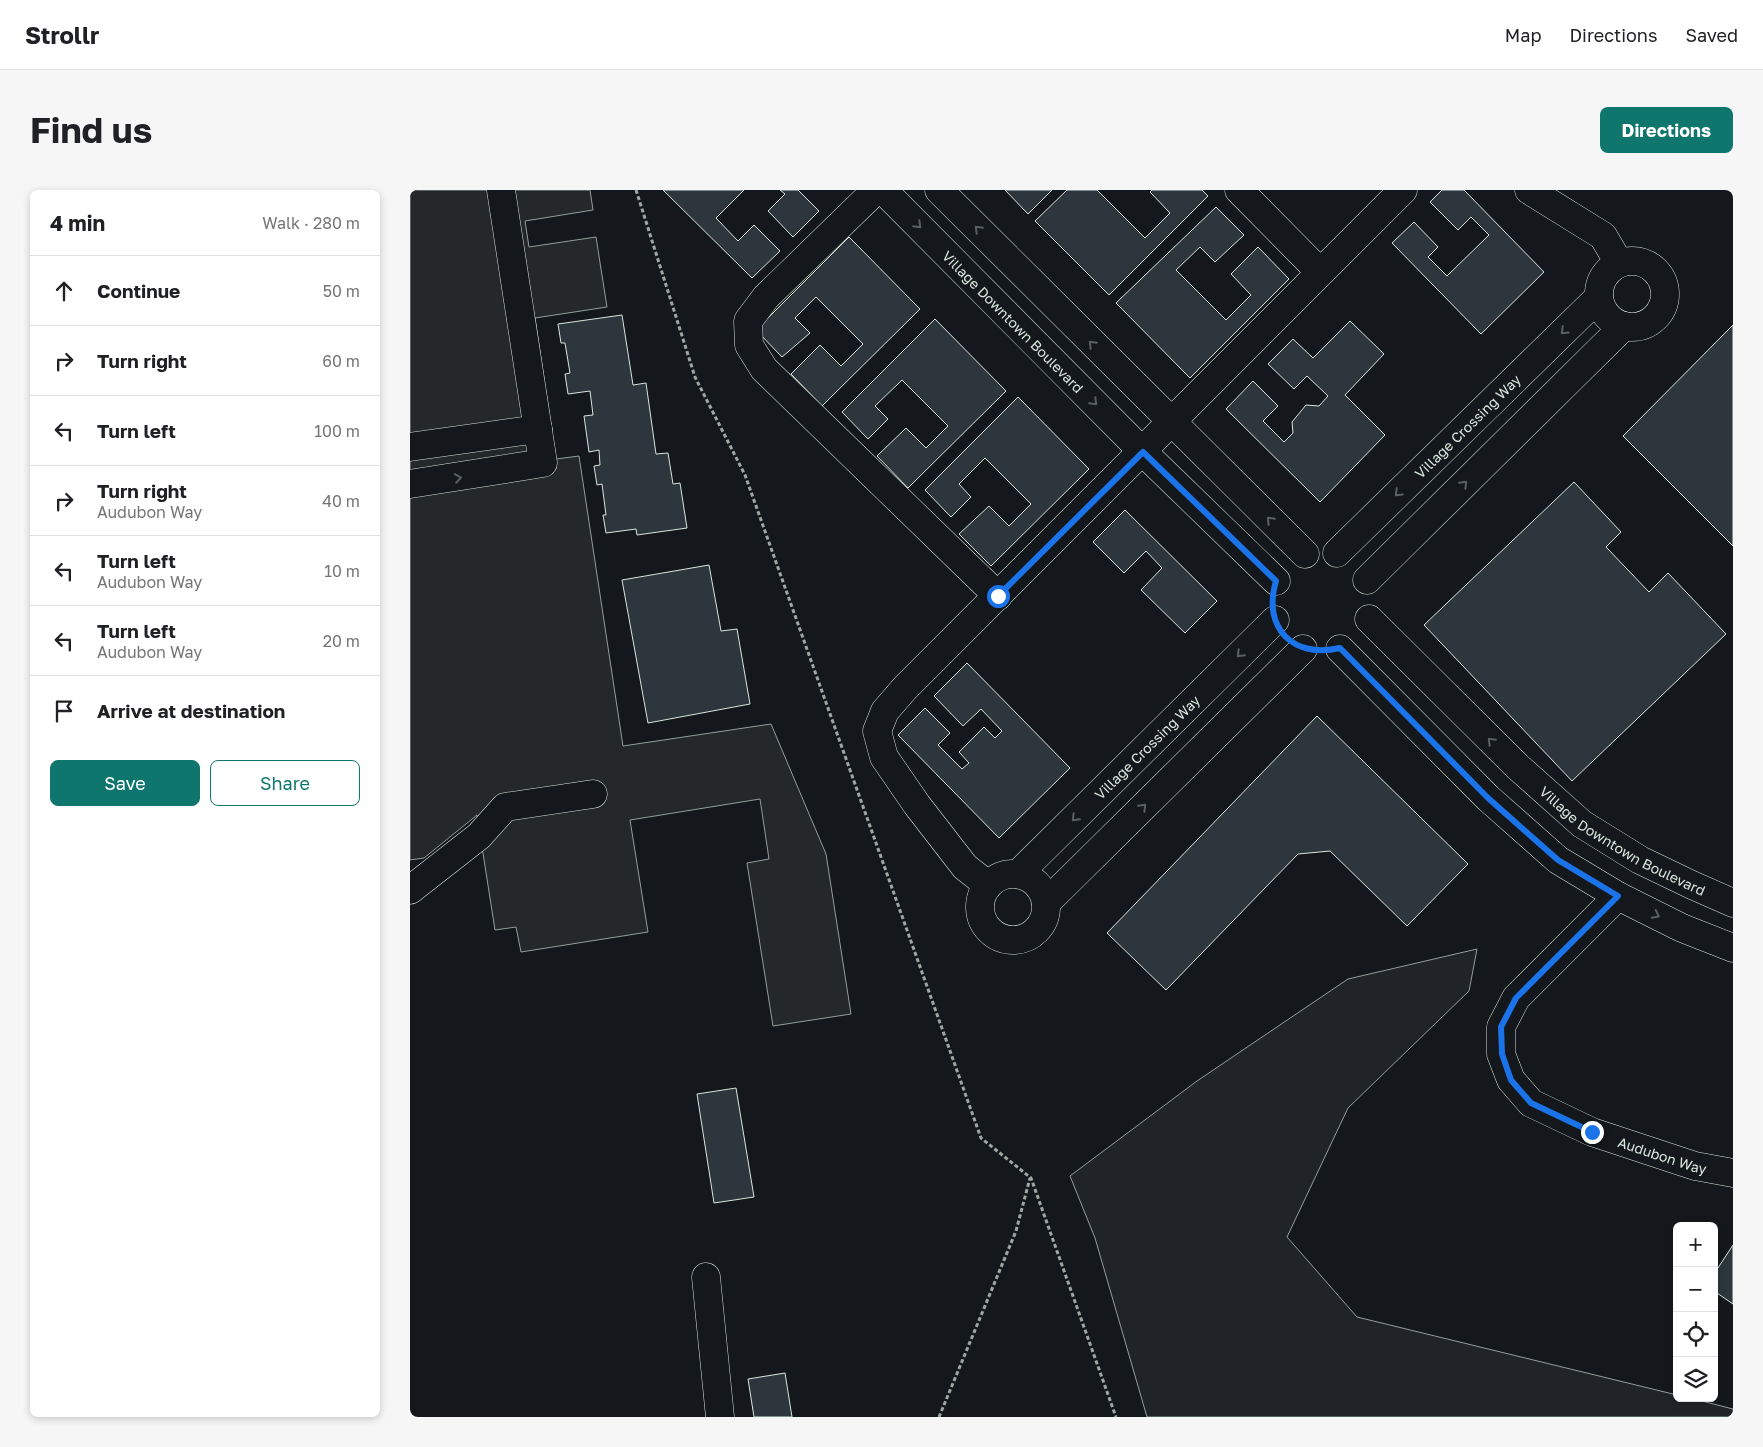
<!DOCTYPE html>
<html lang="en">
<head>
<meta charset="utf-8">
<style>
  body { margin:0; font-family:"Golos Text",sans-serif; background:#f6f6f6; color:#202124 }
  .controls { position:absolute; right:15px; bottom:15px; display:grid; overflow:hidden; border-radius:8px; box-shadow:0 2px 8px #0003 }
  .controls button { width:45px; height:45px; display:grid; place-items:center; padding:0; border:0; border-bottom:1px solid #e0e0e0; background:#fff; color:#202124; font:25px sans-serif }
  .stop { position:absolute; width:15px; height:15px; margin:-11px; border:4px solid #1a73e8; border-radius:50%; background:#fff }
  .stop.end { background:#1a73e8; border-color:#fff; box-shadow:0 1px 5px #0008 }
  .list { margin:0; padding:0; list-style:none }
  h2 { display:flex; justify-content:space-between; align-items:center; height:65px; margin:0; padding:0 20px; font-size:21px }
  h2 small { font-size:16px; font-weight:400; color:#757577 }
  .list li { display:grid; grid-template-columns:32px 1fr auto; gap:15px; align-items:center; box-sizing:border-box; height:70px; padding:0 20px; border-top:1px solid #e0e0e0 }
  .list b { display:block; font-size:19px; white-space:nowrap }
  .list p { margin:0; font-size:16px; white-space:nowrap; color:#757577 }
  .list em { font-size:16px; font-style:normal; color:#757577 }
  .actions { display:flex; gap:10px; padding:15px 20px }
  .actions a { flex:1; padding:11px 0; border:1px solid #0f766e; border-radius:8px; text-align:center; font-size:18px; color:#0f766e }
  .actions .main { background:#0f766e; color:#fff }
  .icon { flex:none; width:28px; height:28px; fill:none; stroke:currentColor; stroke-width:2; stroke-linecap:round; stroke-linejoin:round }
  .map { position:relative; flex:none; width:1323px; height:1227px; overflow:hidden; border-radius:8px }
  header { display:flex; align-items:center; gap:30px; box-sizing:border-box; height:70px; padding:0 25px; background:#fff; border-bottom:1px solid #e0e0e0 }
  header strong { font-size:24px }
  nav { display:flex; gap:28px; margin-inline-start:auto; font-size:18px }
  .intro { display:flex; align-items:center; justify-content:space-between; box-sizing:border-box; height:120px; padding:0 30px }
  h1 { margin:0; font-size:35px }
  .button { padding:12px 22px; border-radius:8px; background:#0f766e; color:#fff; font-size:18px; font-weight:700 }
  main { display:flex; gap:30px; padding:0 30px }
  aside { flex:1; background:#fff; border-radius:8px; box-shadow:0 2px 8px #0003 }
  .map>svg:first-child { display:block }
  .green { fill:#202428; stroke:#939e99 }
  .parking { fill:#24282b; stroke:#939e99 }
  .building { fill:#2c363c; stroke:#d8e6dc }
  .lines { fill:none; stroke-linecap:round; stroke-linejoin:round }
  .minor-casing { stroke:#d8e6dc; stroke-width:29 }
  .path { stroke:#9da8a2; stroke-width:3; stroke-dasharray:4 2.5; stroke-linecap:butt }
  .minor { stroke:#14181c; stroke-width:28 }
  .oneway { stroke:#59605f }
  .route { stroke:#1a73e8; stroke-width:6 }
  .labels { text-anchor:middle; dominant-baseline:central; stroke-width:4; stroke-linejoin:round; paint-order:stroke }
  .street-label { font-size:14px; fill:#d8e6dc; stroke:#14181c }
</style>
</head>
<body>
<header>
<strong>Strollr</strong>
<nav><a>Map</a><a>Directions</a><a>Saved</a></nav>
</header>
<div class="intro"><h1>Find us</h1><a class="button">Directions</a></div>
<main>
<aside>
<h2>4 min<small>Walk · 280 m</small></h2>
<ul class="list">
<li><svg class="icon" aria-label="ahead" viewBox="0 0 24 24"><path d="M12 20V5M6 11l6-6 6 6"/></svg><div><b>Continue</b></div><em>50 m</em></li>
<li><svg class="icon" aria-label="right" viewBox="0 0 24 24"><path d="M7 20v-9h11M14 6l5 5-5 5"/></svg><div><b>Turn right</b></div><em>60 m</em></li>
<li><svg class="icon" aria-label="left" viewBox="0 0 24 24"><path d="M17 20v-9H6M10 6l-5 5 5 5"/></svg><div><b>Turn left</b></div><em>100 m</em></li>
<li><svg class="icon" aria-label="right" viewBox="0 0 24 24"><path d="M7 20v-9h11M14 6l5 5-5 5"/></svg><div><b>Turn right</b><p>Audubon Way</p></div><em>40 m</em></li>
<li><svg class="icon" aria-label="left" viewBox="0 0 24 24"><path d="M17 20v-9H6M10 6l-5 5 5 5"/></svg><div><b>Turn left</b><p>Audubon Way</p></div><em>10 m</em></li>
<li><svg class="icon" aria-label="left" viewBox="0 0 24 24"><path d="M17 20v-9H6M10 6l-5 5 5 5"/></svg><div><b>Turn left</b><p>Audubon Way</p></div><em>20 m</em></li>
<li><svg class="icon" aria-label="arrive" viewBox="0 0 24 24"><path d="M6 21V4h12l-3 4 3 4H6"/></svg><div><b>Arrive at destination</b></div></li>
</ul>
<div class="actions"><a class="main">Save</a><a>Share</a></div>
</aside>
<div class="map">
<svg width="1323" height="1227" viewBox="0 0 1323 1227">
  <rect width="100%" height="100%" fill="#14181c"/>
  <path class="green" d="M1067,759L1059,801L938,918L877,1047L947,1127L1267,1205V1208H1280L1323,1219V1227H737L685,1048L660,986L787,891L938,789Z"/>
  <path class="parking" d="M0,0H180L183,20L115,31L119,57L186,47L197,117L125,128L146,269L169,266L213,556L361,534L416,664L441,824L363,836L337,673L359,669L350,609L220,630L238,742L111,762L106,737L85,740L67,625L14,668L0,670Z"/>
  <path class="building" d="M253,0H334L306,28L328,51L344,35L370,61L342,88Z
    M370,0H388L409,21L383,47L358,21L375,4Z
    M595,0H642L618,24Z
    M657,0H687L735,48L760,23L740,2L742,0H792L798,6L699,105L625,31Z
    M1032,0H1054L1134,82L1071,144L982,53L1004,32L1028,57L1018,67L1037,86L1079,45L1061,27L1048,40L1020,12Z
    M806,17L834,45L805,72L790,57L766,80L816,130L841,105L821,84L848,57L879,89L780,188L706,113Z
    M439,47L510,119L412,216L381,184L410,155L431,176L453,154L406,107L385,128L400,143L372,167L346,140Z
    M212,125L223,195L236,193L246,264L258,263L263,294L270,293L277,338L227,345L226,339L196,343L193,325H196L192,294L187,295L184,276L190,275L189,260L179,262L174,226L183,225L180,201L158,204L155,184L160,183L155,153H151L148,134Z
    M525,129L596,201L498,298L467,266L496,238L516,258L538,236L492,190L465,216L478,229L458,249L432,222Z
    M940,131L974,164L935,205L975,245L910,312L816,219L843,191L868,216L853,231L874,252L883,243L882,232L896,215L909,216L918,206L897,186L884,199L858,174L883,149L903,168Z
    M1323,135V356L1213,246Z
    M608,207L679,279L581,376L549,344L579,316L599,336L621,314L575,268L549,294L561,307L541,327L515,300Z
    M1164,292L1211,342L1196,357L1239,402L1258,383L1316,444L1162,591L1014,435Z
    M715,320L807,411L775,443L731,400L752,378L736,361L714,383L683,352Z
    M299,375L311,441L327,439L340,514L238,533L212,390Z
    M557,473L660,578L589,648L488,545L515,518L540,543L528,555L552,579L559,573L549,562L574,537L585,548L592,541L571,519L553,536L524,506Z
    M907,526L1058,674L997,736L920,661L888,664L756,800L697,743Z
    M326,898L344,1007L304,1013L287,904Z
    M1323,1055V1114L1304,1101V1084Z
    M375,1183L382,1227H344L338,1189Z"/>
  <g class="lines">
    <g class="minor-casing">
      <g id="minor">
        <path d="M466,0L356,107L338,131L339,155L354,179L588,406"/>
        <path id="s1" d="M473,0L733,262L866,391"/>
        <path d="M529,0L895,364"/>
        <path d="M829,0L910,82"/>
        <path d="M1119,0L1193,46L1209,73"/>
        <circle cx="1222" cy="104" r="33"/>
        <path d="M0,257L128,239"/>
        <path d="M0,294L133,273L91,0"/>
        <path id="s2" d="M927,363L1189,107"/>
        <path d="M957,390L1214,136"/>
        <path id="s3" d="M959,429L1108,577L1172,634L1230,670L1282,695L1323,713"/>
        <path d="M930,459L1078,608L1148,670L1208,706L1272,738L1323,758"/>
        <path id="s4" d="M608,684L865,430"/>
        <circle cx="603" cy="717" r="33"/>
        <path d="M578,695L555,677L507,615L474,567L467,541L475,521L495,498L993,0"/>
        <path d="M0,700L69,646L95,617L183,604"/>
        <path id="s5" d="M1208,706L1106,808L1091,837V864L1101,890L1121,913L1182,942L1285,976L1323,983"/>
        <path d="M636,713L893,459"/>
        <path d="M296,1087L310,1227"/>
      </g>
    </g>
    <path class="path" d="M226,0L285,187L335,285L571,948L621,988L706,1227
      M529,1227L606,1041L620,988"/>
    <use href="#minor" class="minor"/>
  </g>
  <defs><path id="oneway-chevron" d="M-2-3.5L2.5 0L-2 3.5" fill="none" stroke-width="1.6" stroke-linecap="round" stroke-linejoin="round" transform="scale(1.25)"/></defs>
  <g class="oneway">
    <use href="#oneway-chevron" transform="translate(508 35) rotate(45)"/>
    <use href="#oneway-chevron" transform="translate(568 39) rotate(-135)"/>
    <use href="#oneway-chevron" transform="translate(1154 141) rotate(136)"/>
    <use href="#oneway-chevron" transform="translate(682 154) rotate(-135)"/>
    <use href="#oneway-chevron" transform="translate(684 212) rotate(45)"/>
    <use href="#oneway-chevron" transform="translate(48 288) rotate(-9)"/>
    <use href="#oneway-chevron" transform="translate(1054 294) rotate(-45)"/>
    <use href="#oneway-chevron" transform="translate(988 303) rotate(136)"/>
    <use href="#oneway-chevron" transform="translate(860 330) rotate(-135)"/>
    <use href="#oneway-chevron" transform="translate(830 464) rotate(135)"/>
    <use href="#oneway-chevron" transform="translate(1081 551) rotate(-135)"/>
    <use href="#oneway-chevron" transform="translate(733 617) rotate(-45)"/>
    <use href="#oneway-chevron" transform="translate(665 628) rotate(135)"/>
    <use href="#oneway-chevron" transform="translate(1246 725) rotate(27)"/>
  </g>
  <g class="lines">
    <path class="route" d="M588,406L733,262L866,391C852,438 883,469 930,458L1078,608L1148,670L1208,706L1106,808L1091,837L1092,864L1101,890L1121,913L1182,942"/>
  </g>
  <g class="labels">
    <g class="street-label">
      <text stroke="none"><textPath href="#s1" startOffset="185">Village Downtown Boulevard</textPath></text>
      <text stroke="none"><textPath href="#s2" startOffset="182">Village Crossing Way</textPath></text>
      <text stroke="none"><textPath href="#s4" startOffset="181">Village Crossing Way</textPath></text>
      <text stroke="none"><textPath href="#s3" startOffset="339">Village Downtown Boulevard</textPath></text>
      <text stroke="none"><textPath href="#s5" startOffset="404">Audubon Way</textPath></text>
    </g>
  </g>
</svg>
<div class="controls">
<button>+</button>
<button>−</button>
<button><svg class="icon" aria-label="locate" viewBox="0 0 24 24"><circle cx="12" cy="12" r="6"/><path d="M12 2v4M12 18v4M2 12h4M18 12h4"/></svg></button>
<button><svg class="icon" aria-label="layers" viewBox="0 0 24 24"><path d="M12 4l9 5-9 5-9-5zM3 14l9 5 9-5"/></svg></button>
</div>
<div class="stop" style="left:588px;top:406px"></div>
<div class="stop end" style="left:1182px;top:942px"></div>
</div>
</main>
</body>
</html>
